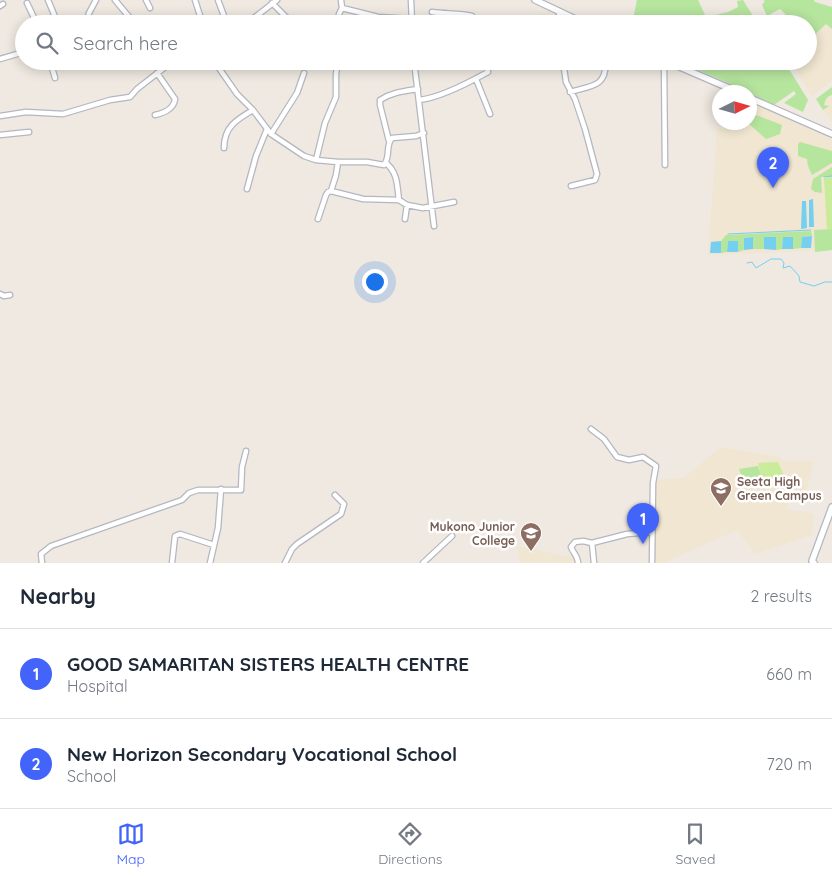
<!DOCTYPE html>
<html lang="en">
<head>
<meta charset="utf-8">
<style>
  body { margin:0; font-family:Quicksand,sans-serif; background:#f6f6f7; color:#1f2937 }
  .compass { position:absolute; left:712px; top:85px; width:45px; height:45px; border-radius:50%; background:#fff; box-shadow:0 2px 12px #0003; rotate:85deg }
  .you { position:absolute; left:374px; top:281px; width:18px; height:18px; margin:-12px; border:4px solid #fff; border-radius:50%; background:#1a73e8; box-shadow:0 0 0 8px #1a73e833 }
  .badge { display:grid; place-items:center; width:32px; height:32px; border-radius:50%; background:#4264fb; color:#fff; font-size:16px; font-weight:700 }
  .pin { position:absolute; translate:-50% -41px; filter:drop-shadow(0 1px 2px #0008) }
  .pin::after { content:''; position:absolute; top:26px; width:18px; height:15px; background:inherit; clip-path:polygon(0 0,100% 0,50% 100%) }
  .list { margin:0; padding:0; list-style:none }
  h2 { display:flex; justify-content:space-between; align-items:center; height:65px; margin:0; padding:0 20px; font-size:21px }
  h2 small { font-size:16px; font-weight:400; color:#747a83 }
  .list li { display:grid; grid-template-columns:32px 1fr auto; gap:15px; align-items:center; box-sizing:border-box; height:90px; padding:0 20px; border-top:1px solid #e0e1e3 }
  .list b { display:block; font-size:19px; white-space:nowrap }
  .list p { margin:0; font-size:16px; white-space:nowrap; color:#747a83 }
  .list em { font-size:16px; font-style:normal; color:#747a83 }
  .icon { flex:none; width:28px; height:28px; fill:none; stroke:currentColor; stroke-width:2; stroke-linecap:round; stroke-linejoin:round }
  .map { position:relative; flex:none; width:832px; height:563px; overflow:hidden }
  .search { position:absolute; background:#fff; box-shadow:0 2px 12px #0003; left:15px; right:15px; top:15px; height:55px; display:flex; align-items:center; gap:12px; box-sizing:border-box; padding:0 18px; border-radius:28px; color:#747a83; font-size:19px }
  .sheet { height:245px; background:#fff }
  nav { display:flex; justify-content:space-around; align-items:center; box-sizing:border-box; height:70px; border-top:1px solid #e0e1e3; background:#fff; font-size:14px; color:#747a83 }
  nav a { display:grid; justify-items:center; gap:2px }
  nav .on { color:#4264fb }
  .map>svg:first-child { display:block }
  .education { fill:#f0e6d1 }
  .green { fill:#b6e59e }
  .pitch { fill:#c9ec9a }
  .water { fill:#75cff0 }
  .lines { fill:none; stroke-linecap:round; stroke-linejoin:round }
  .stream { stroke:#75cff0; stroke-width:1 }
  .street-casing { stroke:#b4b7c1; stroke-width:7 }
  .secondary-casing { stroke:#b4b7c1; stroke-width:8 }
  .street { stroke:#fff; stroke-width:4.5 }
  .secondary { stroke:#fff; stroke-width:5.5 }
  .labels { text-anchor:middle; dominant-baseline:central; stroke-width:5; stroke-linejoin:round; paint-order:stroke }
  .education-label { font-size:12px; font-weight:bold; fill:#785e54; stroke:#fff; text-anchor:start }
</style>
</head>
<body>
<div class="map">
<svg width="832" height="563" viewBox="0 0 832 563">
  <rect width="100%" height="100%" fill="#efe9e1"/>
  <path class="education" d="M826,24L832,29V80L812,96L790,61H808V41Z
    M832,87V122H831L816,99Z
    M750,100L832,138V250L708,255L717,129L740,128L742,123L750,122Z
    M721,447L780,457L785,462L814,461L806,493L785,487L788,510L813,514L812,535L755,554L737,530L663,563H654L655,480L684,478Z
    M516,546L575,558L573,563H521Z"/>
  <path class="green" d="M637,0H698L706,17V16L715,15L728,12L738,7L737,1L743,0L758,24H632Z
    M763,0H814L815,2L832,7V29L826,24L808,41V24H791L788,17L780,9L767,16L762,5L765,1Z
    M676,61H784L808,100L803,112L784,103L796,94L794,91L774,105L726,82Z
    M832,87V95C827,96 825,100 824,105L829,106L823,110L816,99Z
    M756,115L782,125L780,134L766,139L749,124Z
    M800,142L832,151V163L812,175L808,166L807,159L798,156V144Z
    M832,167V177H821L822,193L815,192L811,189L813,179Z
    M832,229V250L815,252L814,230Z
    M811,231L812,236L802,237L801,248L793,249V237H783L782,249L776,250V237H764V249H753V237L744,238V250L738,252V241H728L727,252L721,253V241L726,235Z
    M758,466L763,480L745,486L739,469Z"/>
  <path class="pitch" d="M832,177V229L827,230L824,178Z
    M778,462L785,478L763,480L758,463Z"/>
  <path class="water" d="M813,199L814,227H809V200Z
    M802,201H806L807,228L801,229Z
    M812,236L811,248H801L802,237Z
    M753,237V249L744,250V238Z
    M764,237H776V250L764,249Z
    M783,237H793V249H782Z
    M721,241V253H710L711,242Z
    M728,241H738V252H727Z"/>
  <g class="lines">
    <path class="stream" d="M824,177L832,176
      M728,234L811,230
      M747,263L752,262L756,268L771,259H781L784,263L783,268L790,266L799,276L800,282L814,286L825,282H832"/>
    <g class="street-casing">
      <path id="street" d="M48,0L58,24
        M115,0L135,24
        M146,0L150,8
        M195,0L202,22
        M218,0L227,24
        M341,0L342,8L378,17L412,19
        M411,0L412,24
        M27,3L37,24
        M272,3L293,24
        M0,6L3,4
        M559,11L560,24
        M432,12C445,14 460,13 472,16L476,24
        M86,24L89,13L96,0
        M246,24L277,0
        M338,24L339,14L342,8
        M0,59L24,52
        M50,61L55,78
        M71,61L72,65
        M214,61L237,94L253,110L271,134L304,156L316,160L338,162H367L384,165C391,156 385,146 392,138L416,136L424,133
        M414,61L434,226
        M563,61L566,82L575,99L585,129L597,174L595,180L571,186
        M664,61L665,165
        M476,79L490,114
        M570,92C590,86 608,87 605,61
        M419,100C440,98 470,82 488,72L485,61
        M155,115C164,113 174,109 175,99L157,73
        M0,116L26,112L63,114L110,100L130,97L137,89L173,61
        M271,134L297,93L304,73
        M0,135L29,132
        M389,141L380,105V100C392,92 405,91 418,89
        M224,148C224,127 236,120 253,110
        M316,160L325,123L336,97V74L338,61
        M386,163C398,173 397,186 399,200
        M247,189L256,156L267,129
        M331,191L363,199L399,200L407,205L423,208L454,202
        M318,219L326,195L328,192L331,191L336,175L338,162
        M405,219L407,205
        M0,294L4,296L10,295
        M591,429L604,439L617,457L629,460L643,457L656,466L653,483L652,563
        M592,543L594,563
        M42,563L41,554L51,546L182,500L189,493L198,490H241L242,467L246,451
        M172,563L175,536L180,534L214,545
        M210,563L218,528L221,489
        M285,563L292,549L297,544L341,514L344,504L335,495
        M423,563L452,536
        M578,563C578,556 573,553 571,547L575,542L583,541L592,543L627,534L652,532"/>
    </g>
    <g class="secondary-casing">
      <path id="secondary" d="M535,0L586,24
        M666,61L738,92
        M750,98L832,134
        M814,563L812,561L815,553L832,507"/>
    </g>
    <use href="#street" class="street"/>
    <use href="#secondary" class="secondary"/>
  </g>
  <defs>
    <g id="school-pin" transform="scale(1.125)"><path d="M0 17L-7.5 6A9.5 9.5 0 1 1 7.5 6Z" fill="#8d6e63" stroke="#fff"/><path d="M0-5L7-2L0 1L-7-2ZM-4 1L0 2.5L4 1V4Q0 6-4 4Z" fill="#fff"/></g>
  </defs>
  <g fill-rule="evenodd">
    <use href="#school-pin" x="721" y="488"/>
    <use href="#school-pin" x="531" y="533"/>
  </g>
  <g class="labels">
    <g class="education-label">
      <text x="737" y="481">Seeta High<tspan x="737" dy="14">Green Campus</tspan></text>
      <text x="515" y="526" text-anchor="end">Mukono Junior<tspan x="515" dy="14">College</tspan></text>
    </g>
  </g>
</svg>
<svg class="compass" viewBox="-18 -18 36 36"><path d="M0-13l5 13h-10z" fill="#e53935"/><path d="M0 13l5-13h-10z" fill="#747a83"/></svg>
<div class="you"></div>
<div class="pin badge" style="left:643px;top:544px">1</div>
<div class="pin badge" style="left:773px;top:188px">2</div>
<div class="search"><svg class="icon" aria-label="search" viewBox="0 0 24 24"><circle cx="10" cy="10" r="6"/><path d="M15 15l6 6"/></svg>Search here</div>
</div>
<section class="sheet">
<h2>Nearby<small>2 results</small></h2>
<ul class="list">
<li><span class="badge">1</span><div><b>GOOD SAMARITAN SISTERS HEALTH CENTRE</b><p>Hospital</p></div><em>660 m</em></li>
<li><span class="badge">2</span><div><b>New Horizon Secondary Vocational School</b><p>School</p></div><em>720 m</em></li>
</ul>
</section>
<nav>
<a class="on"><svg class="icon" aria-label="map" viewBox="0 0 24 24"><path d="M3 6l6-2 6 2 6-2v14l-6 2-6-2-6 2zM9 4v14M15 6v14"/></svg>Map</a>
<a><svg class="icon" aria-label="directions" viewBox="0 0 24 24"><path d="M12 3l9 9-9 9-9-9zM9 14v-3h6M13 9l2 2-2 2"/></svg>Directions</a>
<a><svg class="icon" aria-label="saved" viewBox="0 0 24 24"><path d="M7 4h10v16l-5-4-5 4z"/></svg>Saved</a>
</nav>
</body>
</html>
